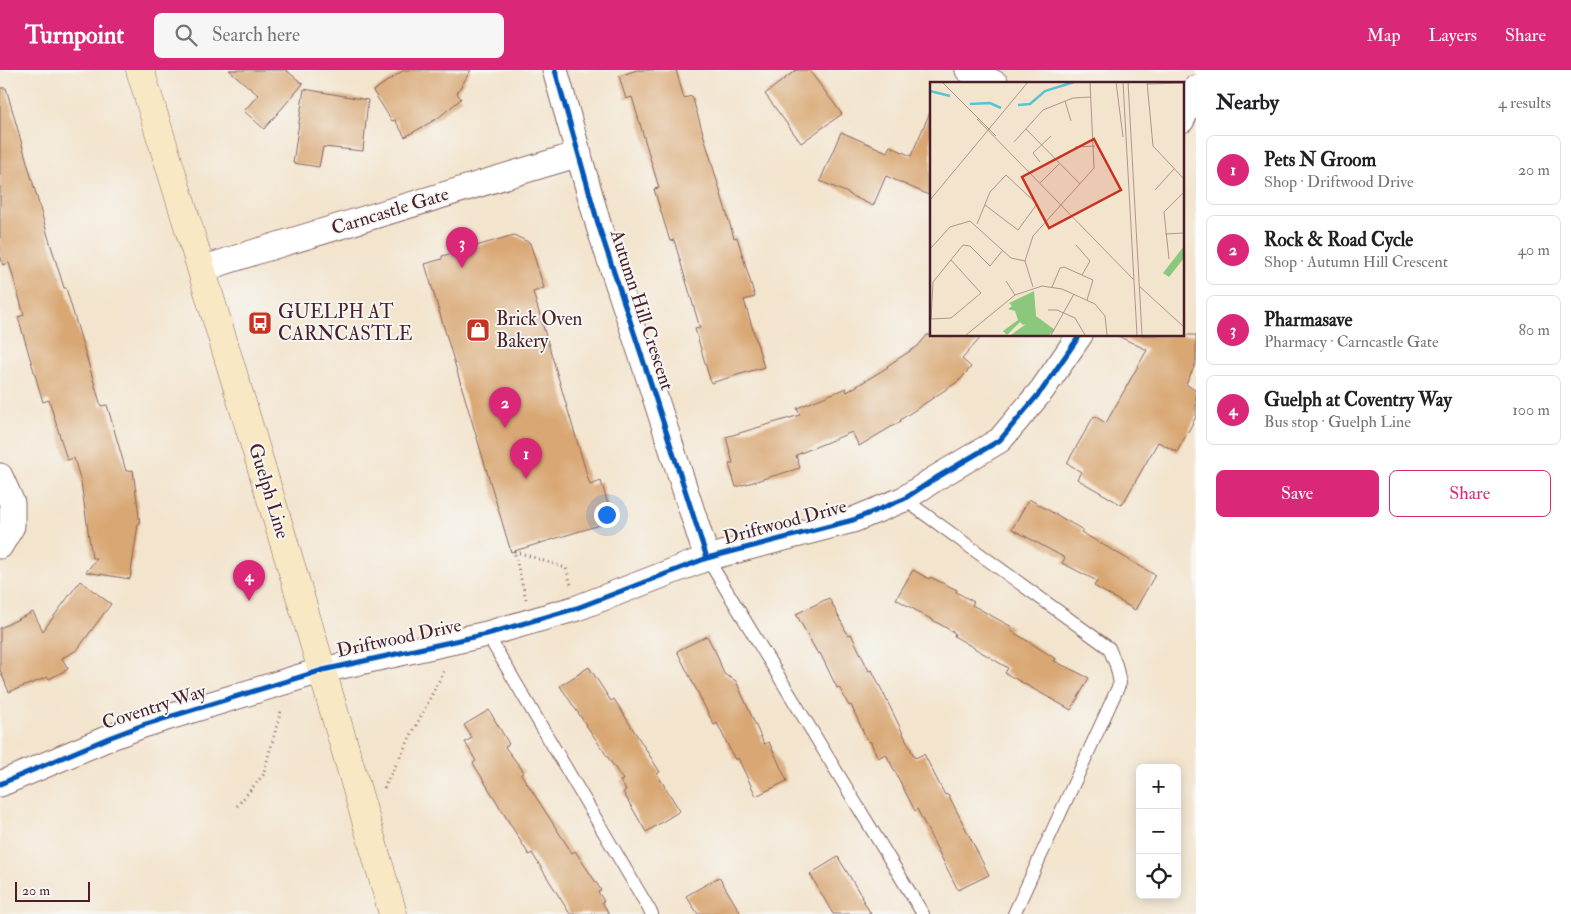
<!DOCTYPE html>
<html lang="en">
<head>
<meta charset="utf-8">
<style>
  body { margin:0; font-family:"IM FELL Double Pica",serif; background:#f6f6f6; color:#202124 }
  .controls { position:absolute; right:15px; bottom:15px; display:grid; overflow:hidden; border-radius:8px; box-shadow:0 2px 12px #0003 }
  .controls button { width:45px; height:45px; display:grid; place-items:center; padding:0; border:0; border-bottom:1px solid #e0e0e0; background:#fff; color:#202124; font:25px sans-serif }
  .scale { position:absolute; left:15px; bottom:12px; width:75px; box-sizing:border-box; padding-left:5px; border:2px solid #4a1f2b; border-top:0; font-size:14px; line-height:18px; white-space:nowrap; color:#4a1f2b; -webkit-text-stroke:4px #f6f6f2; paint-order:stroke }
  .you { position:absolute; left:606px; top:444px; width:18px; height:18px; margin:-12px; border:4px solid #fff; border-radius:50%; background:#1a73e8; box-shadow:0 0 0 8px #1a73e833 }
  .badge { display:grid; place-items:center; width:32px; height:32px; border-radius:50%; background:#db2777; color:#fff; font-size:16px; font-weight:700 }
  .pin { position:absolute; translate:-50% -41px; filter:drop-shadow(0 1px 2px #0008) }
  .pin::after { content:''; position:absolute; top:26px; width:18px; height:15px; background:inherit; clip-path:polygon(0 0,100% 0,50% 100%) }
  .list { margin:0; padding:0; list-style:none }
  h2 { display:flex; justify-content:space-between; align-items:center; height:65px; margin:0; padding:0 20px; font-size:21px }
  h2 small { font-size:16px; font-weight:400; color:#757577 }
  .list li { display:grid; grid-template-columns:32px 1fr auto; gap:15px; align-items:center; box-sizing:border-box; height:70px; margin:0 10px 10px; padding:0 10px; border:1px solid #e0e0e0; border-radius:8px }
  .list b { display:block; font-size:19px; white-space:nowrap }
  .list p { margin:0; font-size:16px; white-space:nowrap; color:#757577 }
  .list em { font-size:16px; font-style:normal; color:#757577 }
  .actions { display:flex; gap:10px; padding:15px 20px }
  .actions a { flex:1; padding:11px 0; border:1px solid #db2777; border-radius:8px; text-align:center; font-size:18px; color:#db2777 }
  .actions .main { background:#db2777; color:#fff }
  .icon { flex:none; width:28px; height:28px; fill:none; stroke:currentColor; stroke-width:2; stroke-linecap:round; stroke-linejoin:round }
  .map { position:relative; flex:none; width:1196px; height:844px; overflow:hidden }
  header { display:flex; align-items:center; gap:30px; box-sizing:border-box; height:70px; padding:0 25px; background:#db2777; color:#fff }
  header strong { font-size:24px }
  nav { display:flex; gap:28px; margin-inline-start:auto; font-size:18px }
  .search { width:350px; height:45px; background:#f6f6f6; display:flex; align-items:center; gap:12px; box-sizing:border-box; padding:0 18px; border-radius:8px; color:#757577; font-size:19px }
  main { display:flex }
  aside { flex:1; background:#fff }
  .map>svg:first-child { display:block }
  .building { fill:#d9a773 }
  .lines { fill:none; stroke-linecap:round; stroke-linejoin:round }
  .lane-casing { stroke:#856464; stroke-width:14 }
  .street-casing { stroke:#856464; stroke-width:27 }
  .secondary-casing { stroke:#856464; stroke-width:29 }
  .path { stroke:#856464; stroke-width:3; stroke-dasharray:1 4; stroke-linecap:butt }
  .lane { stroke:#fff; stroke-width:12 }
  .street { stroke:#fff; stroke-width:25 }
  .secondary { stroke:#f8e8c3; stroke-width:28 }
  .cycleway-casing { stroke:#f6f6f2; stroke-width:8 }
  .cycleway { stroke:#0057b8; stroke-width:5 }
  .labels { text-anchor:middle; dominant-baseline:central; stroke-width:4; stroke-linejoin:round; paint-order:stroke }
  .street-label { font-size:19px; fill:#4a1f2b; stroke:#f6f6f2 }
  .poi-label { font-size:19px; fill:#4a1f2b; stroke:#f6f6f2; text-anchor:start }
  .inset-river { fill:none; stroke:#59c2d5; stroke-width:2.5 }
  .inset-road { fill:none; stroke:#af958c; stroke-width:1 }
  .view { fill:#c8321e; fill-opacity:0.15; stroke:#c8321e; stroke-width:2.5 }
  .inset-edge { fill:none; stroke:#4a1f2b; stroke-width:2.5 }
</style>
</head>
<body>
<header>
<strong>Turnpoint</strong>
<div class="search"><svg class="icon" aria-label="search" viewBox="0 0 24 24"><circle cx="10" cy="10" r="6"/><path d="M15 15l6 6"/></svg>Search here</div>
<nav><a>Map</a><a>Layers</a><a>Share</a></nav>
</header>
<main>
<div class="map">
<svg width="1196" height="844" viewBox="0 0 1196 844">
  <rect width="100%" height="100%" fill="#f6f6f2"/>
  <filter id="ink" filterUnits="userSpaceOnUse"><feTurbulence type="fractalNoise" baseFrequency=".02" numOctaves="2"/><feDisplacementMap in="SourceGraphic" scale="10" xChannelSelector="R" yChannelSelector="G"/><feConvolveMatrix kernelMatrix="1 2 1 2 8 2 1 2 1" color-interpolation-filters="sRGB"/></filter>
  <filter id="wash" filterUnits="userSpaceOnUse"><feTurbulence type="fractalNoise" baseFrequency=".0096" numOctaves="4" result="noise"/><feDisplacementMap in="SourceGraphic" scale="20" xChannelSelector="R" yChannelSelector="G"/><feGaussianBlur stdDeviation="1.12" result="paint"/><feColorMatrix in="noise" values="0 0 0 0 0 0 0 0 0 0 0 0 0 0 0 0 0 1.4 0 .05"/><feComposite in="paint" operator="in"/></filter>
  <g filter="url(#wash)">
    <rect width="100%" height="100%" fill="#f3e4cd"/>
    <g id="blocks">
      <path class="building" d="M229,0H286L303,14L264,59L244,41L258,25Z
        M404,0H471L457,23L461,29L438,48L405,67L395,50L392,51L373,21Z
        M637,0H676L684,28L692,26L734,168L737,167L755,227L744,230L764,297L711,313L695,259L700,258L674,170L670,171L654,119L659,118L632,27L626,29L619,6Z
        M796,0H809L842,44L801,73L765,24Z
        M0,18H6L48,166L64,218H66L101,336L107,335L126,401L133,400L140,454H138L130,509L86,502L97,488H92L81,412L74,388L67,390L49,330L43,332L18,247L24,245L15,213L9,193L3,195L0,184Z
        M304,19L368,30L363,81L323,77L319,97L293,93Z
        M931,40V126L886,106L873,136L850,125V124L820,111L841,62L887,82L890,76L911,86Z
        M514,165L530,173L544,218L533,222L590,415L601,411L613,451L511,482L425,194L442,189V186Z
        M927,265H983L962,289L971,297L960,310L900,350L901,351L859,376L852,362L796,385L800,398L736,417L729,394L733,393L726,367L800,345L797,338L846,318L847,322L888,297L887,296L918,276Z
        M1116,265H1196V293L1186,314L1196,321V347L1177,382L1158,372L1122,435L1077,409L1081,402L1067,393L1094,346L1106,353L1147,280Z
        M1029,429L1083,460L1081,462L1155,505L1135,540L1094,516L1097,511L1062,493L1065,488L1012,459Z
        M913,500L929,509L930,507L957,520L956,522L974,532L972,535L1012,557L1010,560L1056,589L1054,591L1089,608L1071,640L1005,603L1008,598L954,566L955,563L896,529Z
        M80,511L111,534L77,580L62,588L68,599L49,609L48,607L9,622L0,600V558L33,542L43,561Z
        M829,528L848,565L851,564L869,601L872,600L915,688L924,684L945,725L948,724L989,805L958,820L917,739L915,741L886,684L878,688L870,671L868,672L851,635L849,636L839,617L837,618L820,583L818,584L796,544Z
        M707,566L717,585L724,604L736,611L764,674L769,672L787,711L756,726L738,688L735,690L717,653L714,655L677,581Z
        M589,597L611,631L614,629L660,702L657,704L680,741L646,762L623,722L626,720L620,711L623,710L560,616Z
        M489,640L509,674L505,677L524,702L521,704L572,783L575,781L601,820L598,822L604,831L602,832L609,844H570L532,783L529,785L473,693L476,691L465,672L472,668L464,655Z
        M838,787L862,827H861L871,844H833L810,804Z
        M719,807L741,844H698L686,826Z"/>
    </g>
  </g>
  <g filter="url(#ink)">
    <use href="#blocks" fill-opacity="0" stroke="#856464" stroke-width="1"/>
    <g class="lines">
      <g class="lane-casing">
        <path id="lane" d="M904,429L1109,578L1116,595L1120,613L1014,844
          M707,488L923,844
          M487,564L652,844"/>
      </g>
      <g class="street-casing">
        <path id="street" d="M555,0L599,157L646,299L707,488
          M968,0L996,14
          M1182,50L1196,18
          M202,199L258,181L579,84
          M0,406L12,433V456L0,476
          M0,714L111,667L143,655L323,600L487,564L577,538L707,488L853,450L904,429L936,408L1000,370L1042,320L1080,265"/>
      </g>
      <g class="secondary-casing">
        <path id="secondary" d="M140,0C227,281 312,562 393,844"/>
      </g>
      <path class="path" d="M526,529L514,481L566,498L571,515
        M384,718L445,599
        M237,736L263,705L281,641"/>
      <use href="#lane" class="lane"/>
      <use href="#street" class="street"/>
      <use href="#secondary" class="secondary"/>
      <g class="cycleway-casing">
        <path id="cycleway" d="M555,0L599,157L646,299L707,488
          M0,714L111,667L143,655L323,600L487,564L577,538L707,488L853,450L904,429L936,408L1000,370L1042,320L1080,265"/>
      </g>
      <use href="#cycleway" class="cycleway"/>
    </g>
  </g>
  <defs>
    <g id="bus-square" transform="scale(1.25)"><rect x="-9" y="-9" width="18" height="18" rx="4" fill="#c8321e" stroke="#f6f6f2"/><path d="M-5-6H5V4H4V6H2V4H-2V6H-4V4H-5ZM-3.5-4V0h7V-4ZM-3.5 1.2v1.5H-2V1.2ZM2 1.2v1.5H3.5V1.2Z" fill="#fff"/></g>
    <g id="shop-square" transform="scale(1.25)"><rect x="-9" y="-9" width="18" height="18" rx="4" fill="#c8321e" stroke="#f6f6f2"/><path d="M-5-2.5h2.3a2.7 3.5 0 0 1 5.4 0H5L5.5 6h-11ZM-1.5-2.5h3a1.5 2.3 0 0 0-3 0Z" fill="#fff"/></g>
  </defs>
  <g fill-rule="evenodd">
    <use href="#bus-square" x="260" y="253"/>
    <use href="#shop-square" x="478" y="260"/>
  </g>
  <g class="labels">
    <g class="street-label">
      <text transform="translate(390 141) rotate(-17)">Carncastle Gate</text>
      <text transform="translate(642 240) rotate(72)">Autumn Hill Crescent</text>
      <text transform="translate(269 421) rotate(73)">Guelph Line</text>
      <text transform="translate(785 452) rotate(-15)">Driftwood Drive</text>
      <text transform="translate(399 568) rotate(-12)">Driftwood Drive</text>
      <text transform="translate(154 637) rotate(-18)">Coventry Way</text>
    </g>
    <g class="poi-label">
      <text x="278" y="242">GUELPH AT<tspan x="278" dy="22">CARNCASTLE</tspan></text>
      <text x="496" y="249">Brick Oven<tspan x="496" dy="22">Bakery</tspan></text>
    </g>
  </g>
  <g transform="translate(930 12)">
    <rect width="254" height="254" fill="#f3e4cd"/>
    <path d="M254,164V176L239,195L233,191ZM104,209L106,234L125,248L119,253H81L96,242L93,243L90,240L77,253L73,249L88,238L85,229L78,227L82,224L79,221Z" fill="#8bc87d"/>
    <path class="inset-river" d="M0,9L20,14M40,22L60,21L71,26M88,23L100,22L115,9L144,0"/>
    <path class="inset-road" d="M12,0L66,54M186,0L193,55M193,0L207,253M198,0L212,253M217,0L223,64L254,97M217,2L254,1M135,19L141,39M47,37L204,198M96,47L150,102M84,60L113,28L143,16L161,15M145,65L165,64M110,80L103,71L121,54M110,101L129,82M225,108L244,87M0,118L98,0M47,142L60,110L76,93L107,122L88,148L55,123M235,152L254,151M146,163L160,179L152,193M0,167L20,145L40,139L81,176L95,179M239,177L234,130L254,110M76,199L85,213M209,204L254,245M103,205L95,179L103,154L164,86L160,0M122,205L130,186L134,185L163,198L157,218M118,228H127L145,236L155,253M1,237L3,200L33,163L40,164L60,184L73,168M1,237L21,236L51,211L21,178M36,253L85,213L112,204L132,207L165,222L175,234L177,253M121,253L144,212"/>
    <path class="view" d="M164,57L191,108L119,146L92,95Z"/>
    <rect width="254" height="254" class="inset-edge"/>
  </g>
</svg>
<div class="controls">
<button>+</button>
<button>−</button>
<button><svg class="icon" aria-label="locate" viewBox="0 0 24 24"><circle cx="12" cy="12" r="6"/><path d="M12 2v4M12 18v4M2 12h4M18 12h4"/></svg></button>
</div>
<div class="scale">20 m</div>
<div class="you"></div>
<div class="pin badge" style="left:526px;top:409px">1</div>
<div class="pin badge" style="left:505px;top:358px">2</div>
<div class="pin badge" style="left:462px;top:198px">3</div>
<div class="pin badge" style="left:249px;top:531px">4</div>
</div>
<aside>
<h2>Nearby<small>4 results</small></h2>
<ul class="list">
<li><span class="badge">1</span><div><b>Pets N Groom</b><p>Shop · Driftwood Drive</p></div><em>20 m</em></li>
<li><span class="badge">2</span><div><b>Rock &amp; Road Cycle</b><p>Shop · Autumn Hill Crescent</p></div><em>40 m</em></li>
<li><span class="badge">3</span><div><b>Pharmasave</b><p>Pharmacy · Carncastle Gate</p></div><em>80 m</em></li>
<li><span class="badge">4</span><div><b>Guelph at Coventry Way</b><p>Bus stop · Guelph Line</p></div><em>100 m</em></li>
</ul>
<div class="actions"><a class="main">Save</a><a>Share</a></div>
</aside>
</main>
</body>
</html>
